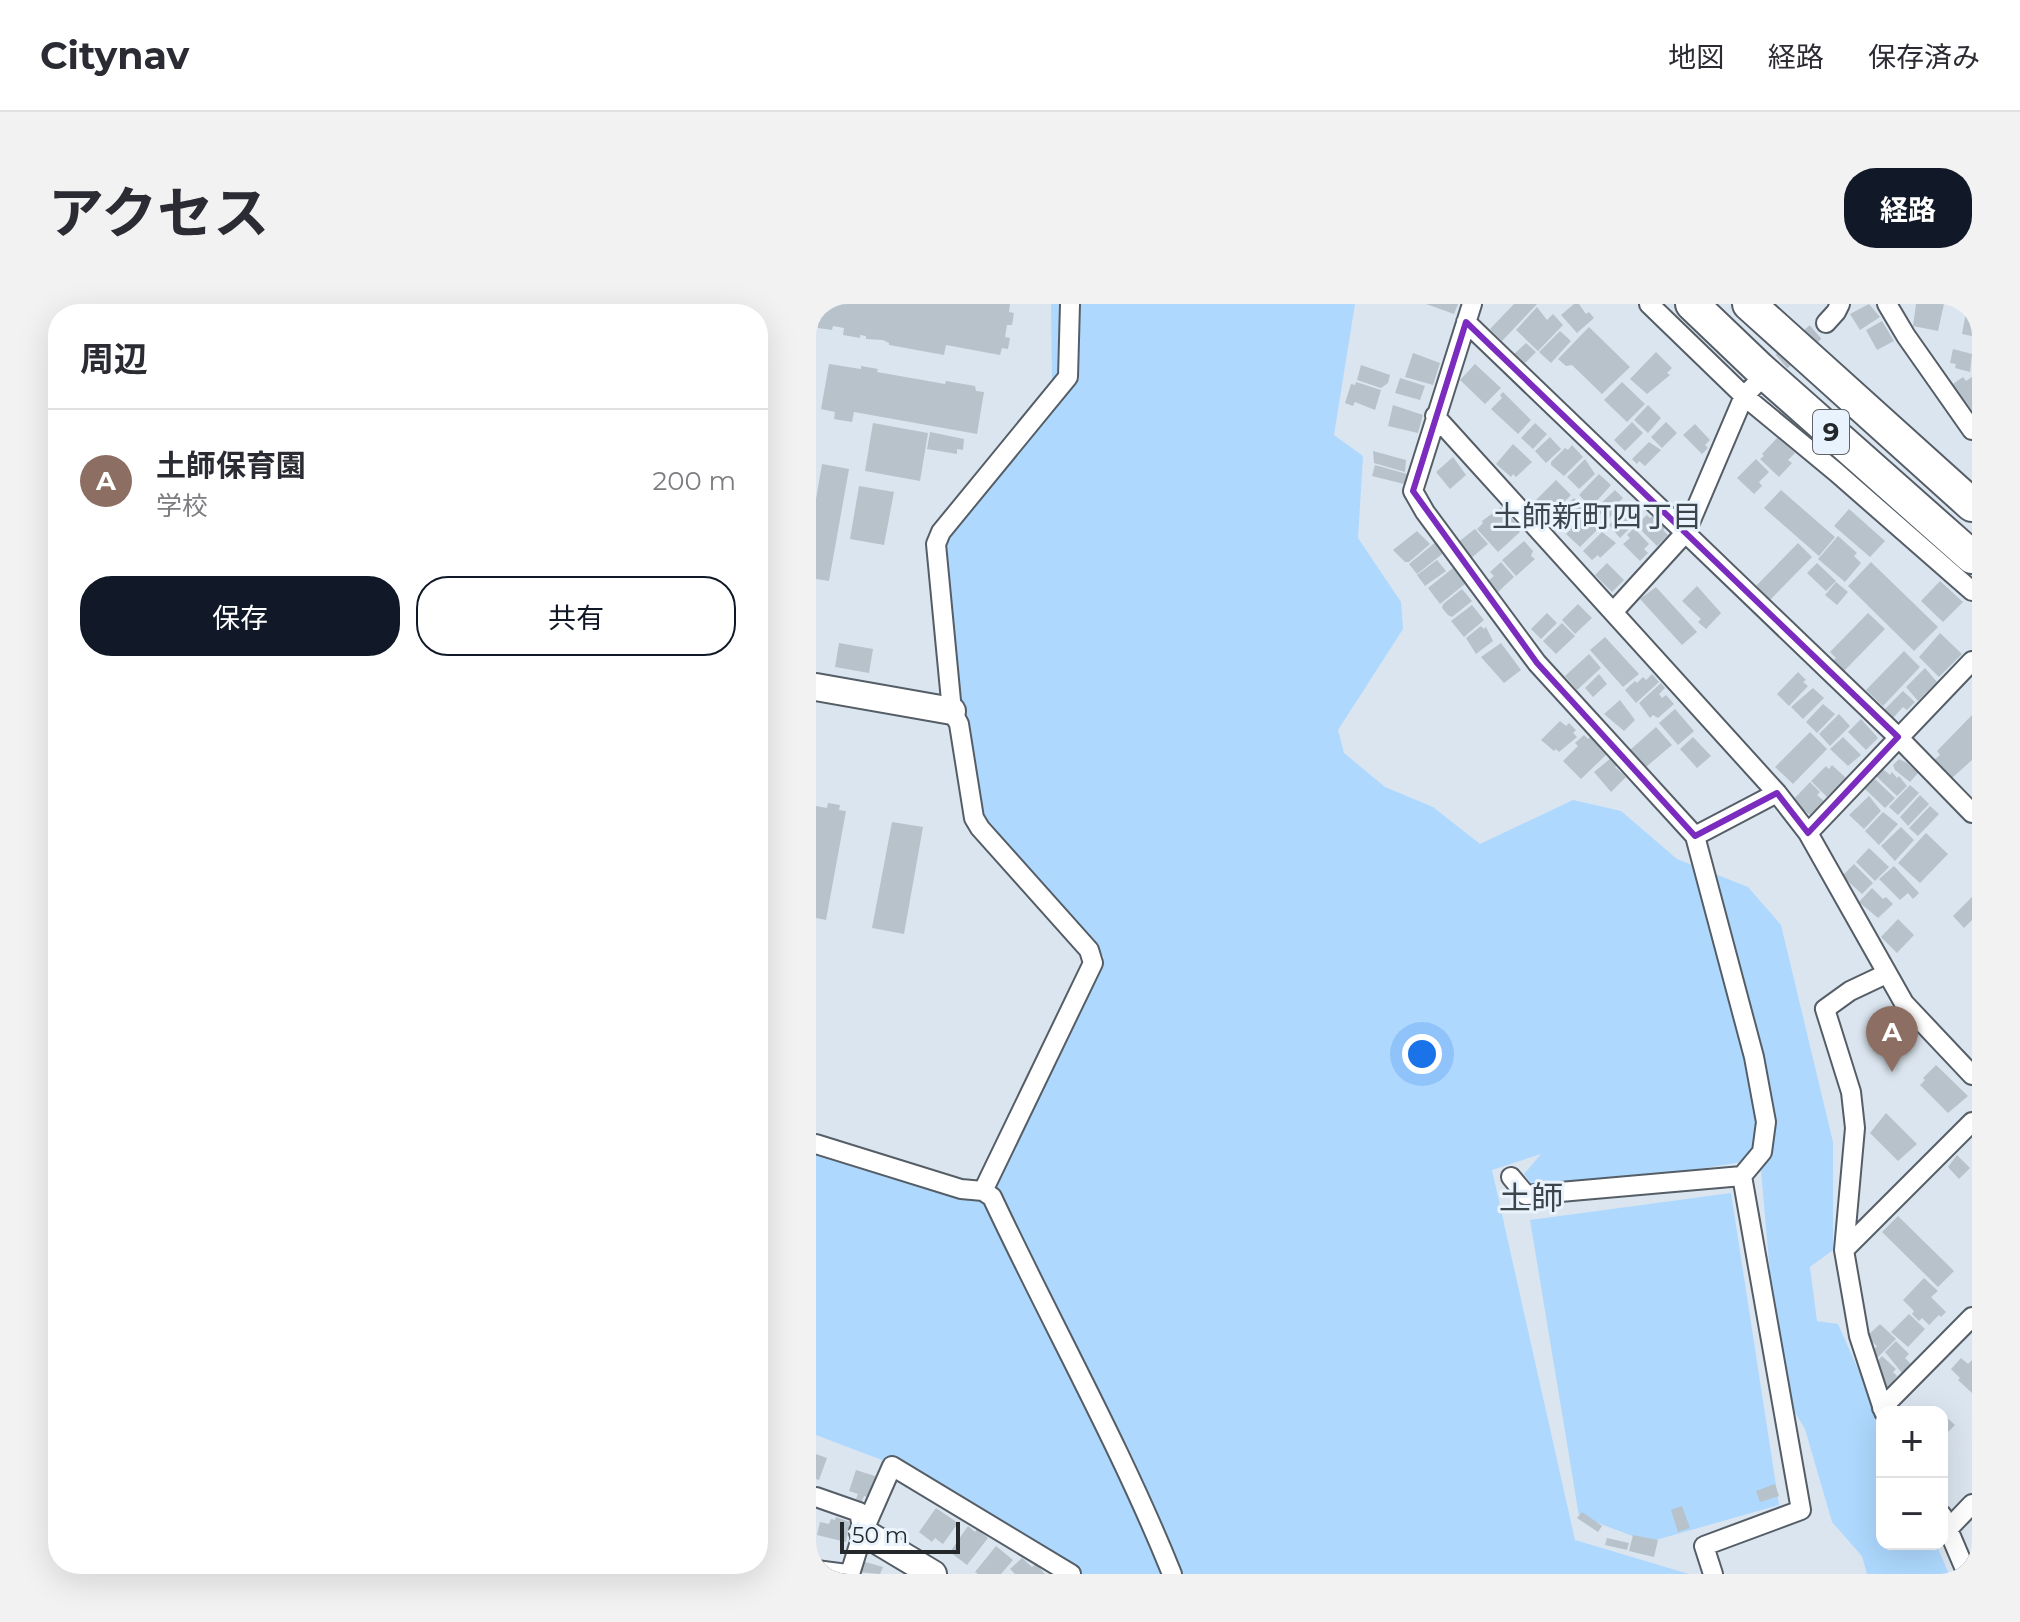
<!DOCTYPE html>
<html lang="ja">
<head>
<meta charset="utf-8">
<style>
  body { margin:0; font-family:Montserrat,"Noto Sans JP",sans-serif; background:#f2f2f3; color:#2b2b33 }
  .controls { position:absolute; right:24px; bottom:24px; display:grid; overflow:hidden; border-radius:16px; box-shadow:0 8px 32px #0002 }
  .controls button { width:72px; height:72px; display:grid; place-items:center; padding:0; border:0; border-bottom:2px solid #e1e1e2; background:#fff; color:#2b2b33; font:40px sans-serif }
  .scale { position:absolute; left:24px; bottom:20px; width:120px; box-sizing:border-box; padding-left:8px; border:4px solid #24282b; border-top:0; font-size:22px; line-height:28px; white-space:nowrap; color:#24282b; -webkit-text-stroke:6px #e8f3fd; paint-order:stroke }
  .you { position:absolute; left:606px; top:750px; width:28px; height:28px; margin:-20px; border:6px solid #fff; border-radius:50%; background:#1a73e8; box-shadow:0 0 0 12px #1a73e833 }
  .badge { display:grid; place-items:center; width:52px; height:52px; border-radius:50%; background:#111827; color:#fff; font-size:26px; font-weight:700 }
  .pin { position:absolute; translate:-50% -66px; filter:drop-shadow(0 2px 4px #0008) }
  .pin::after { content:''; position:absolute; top:42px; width:28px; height:24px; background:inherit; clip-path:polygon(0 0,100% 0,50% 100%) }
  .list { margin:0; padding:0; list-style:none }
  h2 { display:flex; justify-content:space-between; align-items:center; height:104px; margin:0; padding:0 32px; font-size:34px }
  h2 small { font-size:26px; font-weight:400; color:#7c7c81 }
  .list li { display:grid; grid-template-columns:52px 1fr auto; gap:24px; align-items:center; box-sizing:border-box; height:144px; padding:0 32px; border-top:2px solid #e1e1e2 }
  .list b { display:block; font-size:30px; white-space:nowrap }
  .list p { margin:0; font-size:26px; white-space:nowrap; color:#7c7c81 }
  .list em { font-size:26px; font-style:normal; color:#7c7c81 }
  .actions { display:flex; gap:16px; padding:24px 32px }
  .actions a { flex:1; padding:18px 0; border:2px solid #111827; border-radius:32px; text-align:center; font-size:28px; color:#111827 }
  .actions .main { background:#111827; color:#fff }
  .map { position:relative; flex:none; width:1156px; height:1270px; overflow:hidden; border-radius:32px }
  header { display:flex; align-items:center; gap:48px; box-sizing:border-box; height:112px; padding:0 40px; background:#fff; border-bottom:2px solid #e1e1e2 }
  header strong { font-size:38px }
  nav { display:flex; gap:44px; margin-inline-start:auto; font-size:28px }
  .intro { display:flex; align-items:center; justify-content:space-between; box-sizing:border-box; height:192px; padding:0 48px }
  h1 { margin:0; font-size:56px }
  .button { padding:20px 36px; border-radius:32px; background:#111827; color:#fff; font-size:28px; font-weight:700 }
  main { display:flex; gap:48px; padding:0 48px }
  aside { flex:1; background:#fff; border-radius:32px; box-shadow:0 8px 32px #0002 }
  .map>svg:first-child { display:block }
  .green { fill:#aed8fe }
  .building { fill:#b7c2cb }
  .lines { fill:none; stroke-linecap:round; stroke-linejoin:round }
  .street-tunnel { stroke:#b6bfc8; stroke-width:18; stroke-dasharray:18 9; stroke-linecap:butt }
  .street-casing { stroke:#555e66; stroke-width:22 }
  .secondary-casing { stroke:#555e66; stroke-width:30 }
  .highway-casing { stroke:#555e66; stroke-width:36 }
  .street { stroke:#fff; stroke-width:18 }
  .secondary { stroke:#fff; stroke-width:26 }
  .highway { stroke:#fff; stroke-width:32 }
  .marked { fill:none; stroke:#7b2cbf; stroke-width:6; stroke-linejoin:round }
  .labels { text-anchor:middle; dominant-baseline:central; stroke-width:6; stroke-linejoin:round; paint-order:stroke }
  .shield { fill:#e8f3fd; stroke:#5f656a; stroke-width:2 }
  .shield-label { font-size:26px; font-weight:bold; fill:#24282b }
  .neighbourhood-label { font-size:30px; fill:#3c444c; stroke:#e8f3fd }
  .quarter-label { font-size:32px; fill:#3c444c; stroke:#e8f3fd }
</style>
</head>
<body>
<header>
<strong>Citynav</strong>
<nav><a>地図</a><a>経路</a><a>保存済み</a></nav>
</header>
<div class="intro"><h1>アクセス</h1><a class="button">経路</a></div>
<main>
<aside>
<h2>周辺<small></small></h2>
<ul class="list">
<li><span class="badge" style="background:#8d6e63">A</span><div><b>土師保育園</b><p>学校</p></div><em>200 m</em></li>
</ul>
<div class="actions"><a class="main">保存</a><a>共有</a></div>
</aside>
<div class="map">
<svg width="1156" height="1270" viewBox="0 0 1156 1270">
  <rect width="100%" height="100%" fill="#dbe5ef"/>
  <path class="green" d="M235,0H539L518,131L547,152L542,234L585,298L587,325L522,426L528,449L569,483L617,503L664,540L757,496L805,507L861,555L932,583L965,621L1017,838V946L994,963L1001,1017L1022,1020L1066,1119V1240H1120L1133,1270H1051L1046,1252L1016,1218L989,1125L964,1084L944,855L724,891L708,870L725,850L676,866L759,1236L873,1270H249L124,1178L0,1131V845L170,896L288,653L159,506L122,249L236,78Z
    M915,889L963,1201L833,1238L763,1212L714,916Z"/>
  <path class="building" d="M0,0H194L193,8L198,9L196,21H191L189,33L194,34L192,45L186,44L184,51L130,41L128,51L73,41V39L67,36L50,35V32L44,31V34L27,31L28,24L17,22L16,26L2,24Z
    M610,0H642L638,10Z
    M698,0H721L686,37L674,25Z
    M758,0H763L770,10L773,8L778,14L761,29L745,11Z
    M1053,0L1064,13L1044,26L1034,10Z
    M1100,0H1128L1122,27L1097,22Z
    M721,3L731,16L737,10L747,21L722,47L700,26Z
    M1150,8L1156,9V32L1146,30Z
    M1066,17L1078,37L1061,46L1050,26Z
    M773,23L814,63L786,90L756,61L750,62L742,55Z
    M744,27L755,37L735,59L723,48Z
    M710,39L720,48L707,61L697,51Z
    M1137,45L1156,50L1154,68L1139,64L1140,60L1134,59Z
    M840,48L856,64L851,69L854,71L831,90L814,75Z
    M597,49L624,59L617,81L589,73Z
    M13,60L45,65V62L62,65L61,68L129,80L130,77L159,82L160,87L168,88L161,130L38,108L36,118L18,115L19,108L5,105Z
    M659,60L685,84L669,100L644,76Z
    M545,61L574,71L572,79L565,84L541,76Z
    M1147,73L1150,77L1156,73V106L1137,80Z
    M584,74L609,82L604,96L579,89Z
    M540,78L565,86L559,106L539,98L537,102L529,99L535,80L539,81Z
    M806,78L829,100L811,118L788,96Z
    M687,88L715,116L702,130L675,105L686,94L684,91Z
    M577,101L607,111L602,129L572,122Z
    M832,101L845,114L832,129L818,116Z
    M816,118L827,129L809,147L798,136Z
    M850,118L861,129L846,144L835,133Z
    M57,119L112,129L104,177L49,167Z
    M719,119L731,130L717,145L705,134Z
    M879,120L894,136L889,141L892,144L886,150L867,131Z
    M114,128L148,135L147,146L141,145V150L111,145Z
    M734,133L745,145L730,159L719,147Z
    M962,133L979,149L972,156L976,159L963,173L944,155L948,152L946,150Z
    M833,138L845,146L829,162L823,157L821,160L816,155Z
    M697,140L716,158L700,173L697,170L695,173L680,160Z
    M756,141L767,153L748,172L735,161V158L749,144L752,146Z
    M557,147L590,156L589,168L558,159Z
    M637,153L650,171L634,185L620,168Z
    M769,155L779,170L763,185L751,173Z
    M940,155L953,168L943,178L946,182L938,190L921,174Z
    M6,160L33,165L13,277L0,275V195Z
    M559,161L591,170L588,180L556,172Z
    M783,170L795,181L778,200L777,199L774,202L763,191Z
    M740,176L755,191L738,208L735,205L732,208L720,196Z
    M43,182L78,188L68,241L34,235Z
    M799,186L807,194L802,199L805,202L790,217L780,204Z
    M965,186L1019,233L1003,252L948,204Z
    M758,194L769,206L750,225L748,223L746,225L736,216Z
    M813,201L825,213L804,234L793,221Z
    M685,203L701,220L699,222L704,228L682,248L661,225L667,219L666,217Z
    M1033,205L1069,237L1054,253L1018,222Z
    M771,209L784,223L764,243L750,230Z
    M831,211L834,214L837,212L849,224L847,226L852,231L841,242L822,223L821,220Z
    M818,224L833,240L828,245L832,249L824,257L807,240L814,234L811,231Z
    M659,225L672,240L654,255L641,239Z
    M601,227L614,240L593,258H589L577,246Z
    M786,228L800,239L784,254L782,251L776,256L767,247Z
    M1022,232L1041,249L1038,252L1045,259L1029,278L1002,255Z
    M621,237L630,247L601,270L593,260Z
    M708,237L717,247L715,252L719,255L700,272L686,256Z
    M982,239L996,253L953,297L939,283Z
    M621,256L630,267L609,282L601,271Z
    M685,258L698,273L682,288L672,277L678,272L674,268Z
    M1055,258L1122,323L1098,347L1032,282Z
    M791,259L808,276L796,288L779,271Z
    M1001,259L1020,277L1010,287L991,269Z
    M637,264L649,280L624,300L612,284Z
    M1124,277L1147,298L1127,318L1105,297Z
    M1020,278L1032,288L1021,301L1009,291Z
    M881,282L905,309L890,325L882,318L885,315L866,297Z
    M840,283L881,328L866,341L824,295Z
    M646,285L656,297L636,313L632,311L626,304L627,300Z
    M762,300L776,314L759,330L746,316Z
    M656,301L668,316L648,333L635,317Z
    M731,309L741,319L725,335L715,325Z
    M1052,309L1069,325L1028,367L1017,357L1020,354L1014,348Z
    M746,319L759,332L740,350L727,337Z
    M665,322L668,325L670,323L677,337L660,350L650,334Z
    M1124,329L1146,350L1123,373L1103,353Z
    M789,333L823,370L807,383L774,346Z
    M23,339L57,345L53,369L19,363Z
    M685,339L705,366L688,379L665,353Z
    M1088,347L1104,363L1067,402L1050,386Z
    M773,350L785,364L761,386L749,372Z
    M1109,364L1121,378L1102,397L1090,383Z
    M982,368L990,376L987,378L992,382L973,402L961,390Z
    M783,370L791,380L777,393L769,384Z
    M836,370L843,378L820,399L809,386L819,377L821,379L827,373L830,376Z
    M845,379L849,384L843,390L846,394L850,391L858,400L842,414L837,411L834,414L823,399Z
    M997,384L1008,394L987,415L975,403Z
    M1087,387L1099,398L1091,406L1087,403L1077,414L1068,406Z
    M804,396L819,416L808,427L788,410Z
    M1007,400L1019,410L1001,429L990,418Z
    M859,405L878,427L862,441L843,419Z
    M1023,410L1034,422L1014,442L1003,430Z
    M1156,411V456L1136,474L1118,456L1124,451L1121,447Z
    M1045,415L1062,434L1050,446L1032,428Z
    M744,417L750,422L753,419L760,426L757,429L761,433L743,448L740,445L738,447L725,436Z
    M840,423L856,441L830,463L814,446Z
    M994,428L1011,445L977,480L959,463Z
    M777,430L794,447L765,475L747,457L762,442L759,439L768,431L772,435Z
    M877,433L895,452L881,464L864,445Z
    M1027,433L1045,451L1032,462L1014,445Z
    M795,454L801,461L799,463L810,473L795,488L778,468Z
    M1083,455L1091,459L1102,469L1094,478L1079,466L1077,461Z
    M1016,461L1030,474L1011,493L995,477L1010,462L1013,465Z
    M1067,465L1074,471L1076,468L1081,474L1083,472L1091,482L1081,492L1060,472Z
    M1059,475L1079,494L1069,504L1049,485Z
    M994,478L1004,488L1001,491L1008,497L994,511L976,497Z
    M1094,481L1103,489L1082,511L1073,503Z
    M1104,491L1113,500L1092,522L1084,513Z
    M1053,492L1065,507L1048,525L1033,511Z
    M12,499L24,501L23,506L30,507L10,616L0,614V502L11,504Z
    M1114,502L1123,510L1102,532L1093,524Z
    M1067,508L1082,520L1063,541L1049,527Z
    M76,518L107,523L88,630L56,624Z
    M1085,523L1098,536L1079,557L1065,542Z
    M1110,529L1132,550L1104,579L1082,559Z
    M1053,544L1073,563L1059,577L1040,558Z
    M1038,560L1057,579L1046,590L1026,572Z
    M1078,562L1103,589L1097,595L1092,589L1084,596L1063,575Z
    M1056,584L1067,595L1070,593L1077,600L1062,614L1043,598Z
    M1156,593V616L1148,624L1137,612Z
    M1082,615L1098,631L1081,649L1065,633Z
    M1120,761L1152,792L1132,809L1104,781L1109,776L1107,774Z
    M1070,809L1101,840L1082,857L1054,829Z
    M1141,851L1154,864L1143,875L1132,863Z
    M1082,912L1138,967L1122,983L1066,928Z
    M1108,974L1122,987L1115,993L1130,1008L1125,1013L1123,1011L1113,1021L1106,1014L1103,1017L1096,1010L1098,1007L1087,996Z
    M1093,1010L1109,1025L1092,1043L1075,1028Z
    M1064,1020L1080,1035L1061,1054L1055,1048L1061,1042L1050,1033Z
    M1080,1037L1093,1050L1089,1054L1095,1060L1086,1069L1069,1048Z
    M1066,1052L1080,1065L1077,1068L1081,1072L1078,1076L1080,1078L1073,1085L1064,1076L1068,1073L1059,1060Z
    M1145,1054L1152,1060L1156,1056V1089L1142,1076L1144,1074L1135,1065Z
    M1126,1109L1139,1121L1127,1133L1126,1131Z
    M0,1150L11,1154L3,1176L0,1175Z
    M40,1166L65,1174L58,1195L48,1192L46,1197L40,1195L42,1190L33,1187Z
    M959,1180L963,1192L944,1198L940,1187Z
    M866,1202L874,1224L862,1228L855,1206Z
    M120,1204L142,1219L127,1240L119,1234L116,1238L103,1228Z
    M766,1208L786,1222L782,1228L761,1214Z
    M20,1213L34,1218L30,1238L1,1231L4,1218L13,1220L15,1215L19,1216Z
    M152,1222L159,1228L161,1225L172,1234L151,1261L134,1248Z
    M817,1231L842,1236L838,1253L813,1247Z
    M791,1234L813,1239L811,1246L789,1241Z
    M180,1242L197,1256L185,1270H162L159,1268Z
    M206,1254L216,1263L220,1260L229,1270H199L194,1265Z
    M46,1257L67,1263L64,1270L42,1268Z"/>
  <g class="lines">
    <path class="street-tunnel" d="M945,75L1010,19"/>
    <g class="street-casing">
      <path id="street" d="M656,0L597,187L609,208L721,359L879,532
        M833,0L928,92L1020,168L1156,287
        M1071,0L1090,32L1156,126
        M650,18L1082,433L1156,509
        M1010,19L1020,8L1024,0
        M619,112L961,489L992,529L1088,699L1156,771
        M798,307L870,228L928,92L941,79
        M992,529L1156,357
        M0,840L145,885L167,887L176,893C235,1019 304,1141 356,1270
        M695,873L710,891L926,872
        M167,887L277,659L273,646L164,524L158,514L143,420L136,407L120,240L125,228L252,73L254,0
        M1028,946L1156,818
        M1066,1104L1156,1013
        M1068,1108L1043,1032L1028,946L1039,824L1035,788L1009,705L1034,687L1070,670
        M0,1193L43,1208L47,1228
        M1126,1211L1151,1270
        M1133,1224L1156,1200
        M0,1266L31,1270
        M34,1270L47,1228L76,1162L255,1270
        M897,1270L888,1242L985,1206L926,872L946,848L950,818L938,753L879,532L961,489"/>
    </g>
    <g class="secondary-casing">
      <path id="secondary" d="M0,383L136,407
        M47,1228L117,1270"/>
    </g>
    <g class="highway-casing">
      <path id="highway" d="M876,0L944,65L1156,253
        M933,0L1156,201"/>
    </g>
    <use href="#street" class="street"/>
    <use href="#secondary" class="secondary"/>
    <use href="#highway" class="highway"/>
  </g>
  <path class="marked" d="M650,18L1082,433L992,529L961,489L879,532L721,359L597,187Z"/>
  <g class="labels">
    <rect class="shield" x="997" y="106" width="36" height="44" rx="6"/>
    <g class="shield-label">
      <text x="1015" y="128">9</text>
    </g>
    <g class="neighbourhood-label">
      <text x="781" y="212">土師新町四丁目</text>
    </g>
    <g class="quarter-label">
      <text x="715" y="893">土師</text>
    </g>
  </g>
</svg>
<div class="controls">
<button>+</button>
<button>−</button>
</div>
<div class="scale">50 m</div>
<div class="you"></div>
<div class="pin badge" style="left:1076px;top:768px;background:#8d6e63">A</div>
</div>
</main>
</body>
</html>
